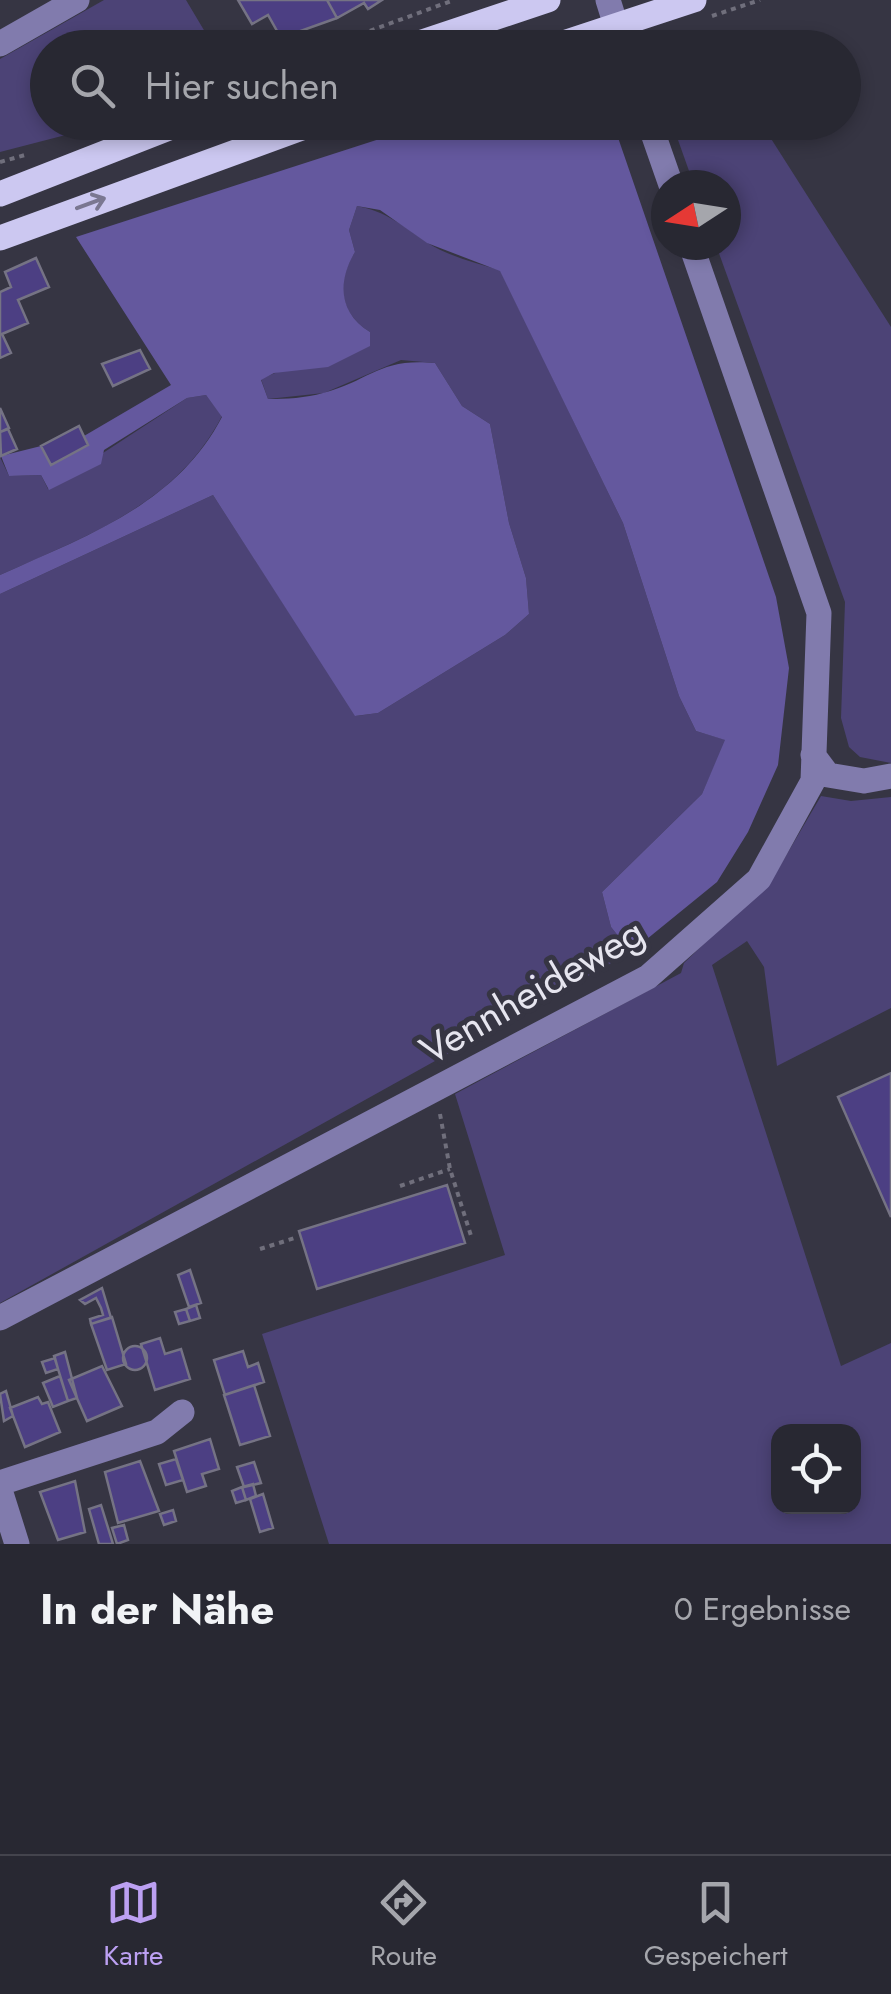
<!DOCTYPE html>
<html lang="de">
<head>
<meta charset="utf-8">
<style>
  body { margin:0; font-family:Jost,sans-serif; background:#30303a; color:#f1f3f6 }
  .controls { position:absolute; right:30px; bottom:30px; display:grid; overflow:hidden; border-radius:20px; box-shadow:0 5px 15px #0003 }
  .controls button { width:90px; height:90px; display:grid; place-items:center; padding:0; border:0; border-bottom:2px solid #44444d; background:#282832; color:#f1f3f6; font:50px sans-serif }
  .compass { position:absolute; left:651px; top:170px; width:90px; height:90px; border-radius:50%; background:#282832; box-shadow:0 5px 15px #0003; rotate:258deg }
  .list { margin:0; padding:0; list-style:none }
  h2 { display:flex; justify-content:space-between; align-items:center; height:130px; margin:0; padding:0 40px; font-size:42px }
  h2 small { font-size:32px; font-weight:400; color:#a5a6ac }
  .icon { flex:none; width:55px; height:55px; fill:none; stroke:currentColor; stroke-width:2; stroke-linecap:round; stroke-linejoin:round }
  .map { position:relative; flex:none; width:891px; height:1544px; overflow:hidden }
  .search { position:absolute; background:#282832; box-shadow:0 5px 15px #0003; left:30px; right:30px; top:30px; height:110px; display:flex; align-items:center; gap:25px; box-sizing:border-box; padding:0 35px; border-radius:55px; color:#a5a6ac; font-size:38px }
  .sheet { height:310px; background:#282832 }
  nav { display:flex; justify-content:space-around; align-items:center; box-sizing:border-box; height:140px; border-top:2px solid #44444d; background:#282832; font-size:28px; color:#a5a6ac }
  nav a { display:grid; justify-items:center; gap:5px }
  nav .on { color:#bca0f2 }
  .map>svg:first-child { display:block }
  .green { fill:#4c4376; fill-rule:evenodd }
  .forest { fill:#64589e }
  .building { fill:#4c3f83; stroke:#757384; stroke-width:2.5 }
  .lines { fill:none; stroke-linecap:round; stroke-linejoin:round }
  .path { stroke:#706f7c; stroke-width:4; stroke-dasharray:5 5; stroke-linecap:butt }
  .minor { stroke:#817bad; stroke-width:25 }
  .major { stroke:#ccc8f1; stroke-width:25 }
  .oneway { stroke:#7a7791 }
  .labels { text-anchor:middle; dominant-baseline:central; stroke-width:10; stroke-linejoin:round; paint-order:stroke }
  .street-label { font-size:40px; fill:#e6e5ef; stroke:#363543 }
</style>
</head>
<body>
<div class="map">
<svg width="891" height="1544" viewBox="0 0 891 1544">
  <rect width="100%" height="100%" fill="#363543"/>
  <path class="green" d="M104,0H186L214,47L48,48V122L112,123L0,152V59Z
    M672,123H761L891,327V763L860,757L849,747L841,718L845,602L716,245H726V185H694Z
    M357,206C387,212 402,225 426,242C448,256 475,263 500,270L623,523L679,696L696,731L726,740L702,794L602,892L611,927L631,952L0,1303V594L213,495L356,716L378,713L505,635L529,614L526,578L509,523L490,424L462,406L435,363L401,360L324,393L268,399L261,379L370,332C339,313 336,282 355,252L349,230Z
    M206,395L222,416C176,505 86,536 0,575V457L9,476L41,475L48,489L187,398Z
    M821,796L851,801L891,797V1008L777,1066L764,967L747,941L712,965L841,1366L891,1343V1544H329L262,1334L505,1255L455,1094L681,973L684,963L774,876ZM778,1432H854V1506H778Z"/>
  <path class="forest" d="M429,123H613L776,597L789,668L778,765L748,832L717,882L631,952L611,927L602,892L702,794L725,740L696,731L679,696L623,523L500,271L427,243L380,210L357,206L349,230L355,252C337,282 339,313 370,332V346L328,367L274,373L261,380L268,399C286,399 306,398 323,393C372,380 378,358 435,363L462,406L490,424L509,523L526,578L529,614L505,635L378,713L355,716L213,495L0,594V575C86,536 176,505 222,417L206,395L187,398L104,450L101,464L49,490L41,475L9,476L1,456L41,446L52,465L88,445L84,436L171,385L76,237Z"/>
  <path class="building" d="M238,0H327L337,18L281,38L268,15L252,24Z
    M327,0H382L368,9L364,3L337,18Z
    M36,258L49,287L18,300L28,323L2,334L11,353L0,358V292L11,287L5,272Z
    M140,350L150,369L113,386L102,364Z
    M0,408L9,428L0,432Z
    M79,426L88,445L51,465L41,446Z
    M8,429L17,449L1,456L0,432Z
    M891,1073V1217L838,1097Z
    M447,1185L465,1243L317,1289L299,1231Z
    M190,1270L201,1303L189,1307L178,1275Z
    M102,1288L111,1318L91,1324L90,1319L103,1315L101,1308L96,1298L85,1304L80,1300Z
    M196,1305L200,1318L190,1321L186,1309Z
    M186,1309L190,1321L179,1324L175,1312Z
    M112,1317L126,1364L107,1370L91,1324Z
    M160,1338L165,1354L181,1349L190,1379L155,1390L141,1344Z
    M123 1358a12 12 0 1 1 24 0a12 12 0 1 1-24 0Z
    M243,1351L248,1367L258,1363L264,1382L225,1395L214,1360Z
    M65,1352L77,1398L68,1401L54,1356Z
    M55,1358L58,1369L46,1373L42,1362Z
    M102,1366L122,1406L87,1421L69,1380Z
    M60,1376L68,1401L53,1407L43,1383Z
    M254,1385L270,1436L240,1445L224,1395Z
    M6,1391L13,1416L4,1421L0,1394Z
    M38,1397L42,1404L48,1402L60,1432L25,1447L10,1408Z
    M210,1439L219,1469L202,1474L206,1486L187,1492L174,1451Z
    M176,1459L183,1480L166,1485L159,1464Z
    M140,1461L159,1511L118,1523L105,1472Z
    M254,1462L261,1483L244,1487L237,1467Z
    M75,1481L85,1532L58,1540L40,1492Z
    M253,1484L256,1496L246,1500L242,1487Z
    M242,1487L246,1500L236,1503L232,1491Z
    M263,1494L273,1528L260,1532L250,1499Z
    M101,1505L113,1544H99L89,1509Z
    M173,1510L176,1521L164,1525L160,1514Z
    M124,1525L128,1540L117,1544L112,1528Z"/>
  <g class="lines">
    <path class="path" d="M712,16L760,0
      M323,48L454,0
      M338,138L385,122
      M0,162L25,155
      M440,1114L450,1169L472,1239
      M400,1186L450,1169
      M260,1249L298,1237"/>
    <path class="minor" d="M608,0L623,48
      M0,44L77,0
      M649,122L671,185
      M813,755L828,775L864,781L891,776
      M0,1318L648,977L759,879L813,781L819,613L691,245
      M0,1483L157,1432L182,1412
      M0,1490L17,1544"/>
    <path class="major" d="M404,48L548,0
      M548,48L694,0
      M0,194L184,122
      M0,238L318,122"/>
  </g>
  <defs><path id="oneway-shaft" d="M-6 0H5M1.5-3L5.5 0L1.5 3" fill="none" stroke-width="1.6" stroke-linecap="round" stroke-linejoin="round" transform="scale(2.5)"/></defs>
  <use class="oneway" href="#oneway-shaft" transform="translate(91 203) rotate(-20)"/>
  <g class="labels">
    <g class="street-label">
      <text transform="translate(532 991) rotate(-30)">Vennheideweg</text>
    </g>
  </g>
</svg>
<div class="controls">
<button><svg class="icon" aria-label="locate" viewBox="0 0 24 24"><circle cx="12" cy="12" r="6"/><path d="M12 2v4M12 18v4M2 12h4M18 12h4"/></svg></button>
</div>
<svg class="compass" viewBox="-18 -18 36 36"><path d="M0-13l5 13h-10z" fill="#e53935"/><path d="M0 13l5-13h-10z" fill="#a5a6ac"/></svg>
<div class="search"><svg class="icon" aria-label="search" viewBox="0 0 24 24"><circle cx="10" cy="10" r="6"/><path d="M15 15l6 6"/></svg>Hier suchen</div>
</div>
<section class="sheet">
<h2>In der Nähe<small>0 Ergebnisse</small></h2>
<ul class="list">
</ul>
</section>
<nav>
<a class="on"><svg class="icon" aria-label="map" viewBox="0 0 24 24"><path d="M3 6l6-2 6 2 6-2v14l-6 2-6-2-6 2zM9 4v14M15 6v14"/></svg>Karte</a>
<a><svg class="icon" aria-label="directions" viewBox="0 0 24 24"><path d="M12 3l9 9-9 9-9-9zM9 14v-3h6M13 9l2 2-2 2"/></svg>Route</a>
<a><svg class="icon" aria-label="saved" viewBox="0 0 24 24"><path d="M7 4h10v16l-5-4-5 4z"/></svg>Gespeichert</a>
</nav>
</body>
</html>
